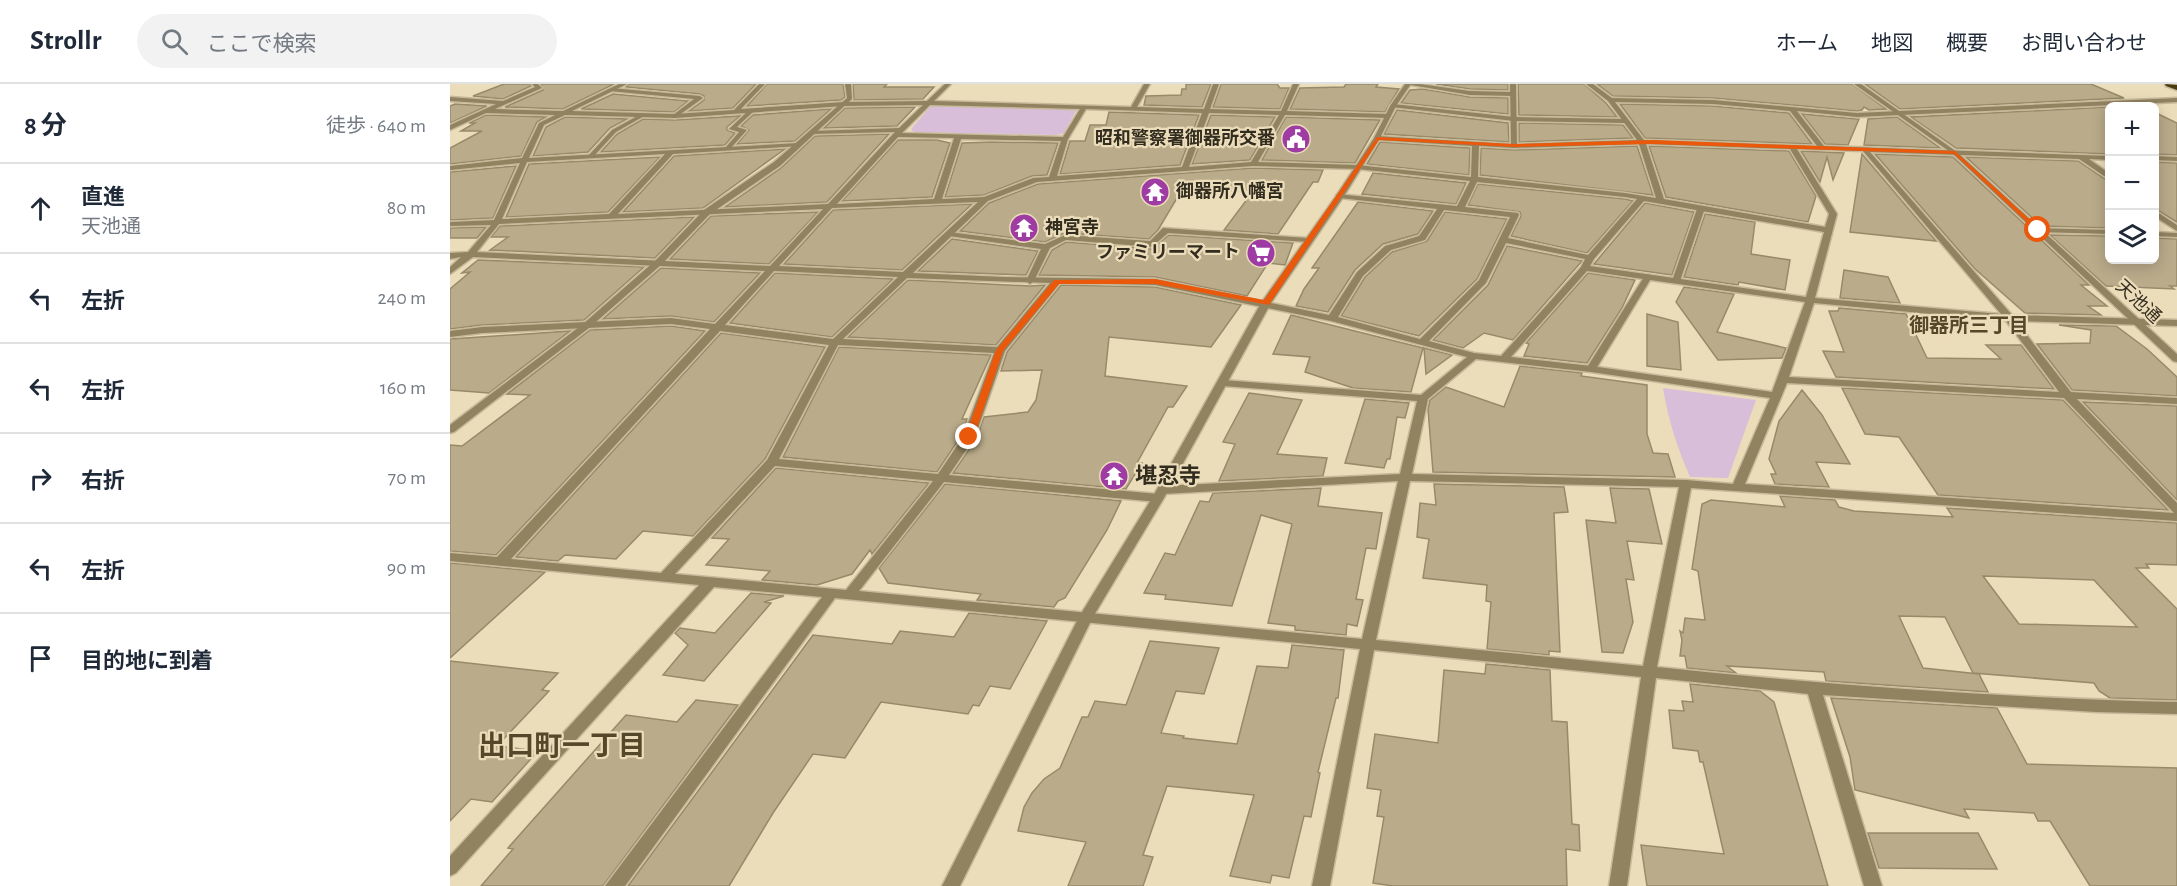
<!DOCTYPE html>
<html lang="ja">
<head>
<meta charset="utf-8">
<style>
  body { margin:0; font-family:"Alegreya Sans","Noto Sans JP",sans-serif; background:#f2f2f3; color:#1f2937 }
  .controls { position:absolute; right:18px; top:18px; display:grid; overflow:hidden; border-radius:9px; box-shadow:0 3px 15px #0003 }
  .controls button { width:54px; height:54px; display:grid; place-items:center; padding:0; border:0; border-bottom:2px solid #e0e1e3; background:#fff; color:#1f2937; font:30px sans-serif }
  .stop { position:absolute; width:18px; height:18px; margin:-14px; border:4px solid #ea580c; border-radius:50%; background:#fff }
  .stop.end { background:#ea580c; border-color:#fff; box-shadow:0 2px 6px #0008 }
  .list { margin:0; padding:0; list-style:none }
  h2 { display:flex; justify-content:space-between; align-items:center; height:78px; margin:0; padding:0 24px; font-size:26px }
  h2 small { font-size:20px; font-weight:400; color:#747a83 }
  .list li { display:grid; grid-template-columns:39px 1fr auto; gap:18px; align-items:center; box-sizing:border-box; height:90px; padding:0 24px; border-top:2px solid #e0e1e3 }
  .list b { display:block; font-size:22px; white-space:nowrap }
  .list p { margin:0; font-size:20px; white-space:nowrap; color:#747a83 }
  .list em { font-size:20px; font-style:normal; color:#747a83 }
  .icon { flex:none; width:33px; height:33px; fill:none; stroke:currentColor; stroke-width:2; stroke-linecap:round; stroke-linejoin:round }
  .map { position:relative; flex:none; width:1727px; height:802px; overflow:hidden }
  header { display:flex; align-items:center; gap:36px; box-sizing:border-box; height:84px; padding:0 30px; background:#fff; border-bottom:2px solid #e0e1e3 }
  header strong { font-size:28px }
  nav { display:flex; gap:33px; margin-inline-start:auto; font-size:21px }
  .search { width:420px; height:54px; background:#f2f2f3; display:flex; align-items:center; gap:15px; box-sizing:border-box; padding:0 21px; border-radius:33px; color:#747a83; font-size:22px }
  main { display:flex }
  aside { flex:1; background:#fff }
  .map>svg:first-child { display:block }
  .green { fill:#d8bed8 }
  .building { fill:#baab8a; stroke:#988a69; stroke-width:1.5; fill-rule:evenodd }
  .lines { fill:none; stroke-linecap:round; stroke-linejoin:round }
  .service-casing { stroke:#c7ba9b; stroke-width:3 }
  .minor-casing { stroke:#c7ba9b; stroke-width:3 }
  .tertiary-casing { stroke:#c7ba9b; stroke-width:3 }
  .primary-casing { stroke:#c7ba9b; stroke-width:3 }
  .service { fill:#928360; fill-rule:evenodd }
  .minor { fill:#928360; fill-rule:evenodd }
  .tertiary { fill:#928360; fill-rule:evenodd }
  .primary { fill:#4a3b13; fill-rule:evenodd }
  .route { fill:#ea580c }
  .labels { text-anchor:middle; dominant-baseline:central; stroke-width:4.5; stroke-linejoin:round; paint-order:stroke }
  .far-poi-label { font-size:18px; font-weight:bold; fill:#332d20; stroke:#ecddba; text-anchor:end }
  .far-street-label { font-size:18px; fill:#332d20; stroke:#ecddba }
  .far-neighbourhood-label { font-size:20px; font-weight:bold; fill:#55482a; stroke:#ecddba }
  .poi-label { font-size:22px; font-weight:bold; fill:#332d20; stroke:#ecddba; text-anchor:start }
  .near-neighbourhood-label { font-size:28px; font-weight:bold; fill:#55482a; stroke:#ecddba }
</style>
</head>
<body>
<header>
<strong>Strollr</strong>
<div class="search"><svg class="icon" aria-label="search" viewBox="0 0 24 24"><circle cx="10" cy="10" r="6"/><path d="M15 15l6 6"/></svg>ここで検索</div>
<nav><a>ホーム</a><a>地図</a><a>概要</a><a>お問い合わせ</a></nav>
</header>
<main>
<aside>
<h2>8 分<small>徒歩 · 640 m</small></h2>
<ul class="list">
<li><svg class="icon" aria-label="ahead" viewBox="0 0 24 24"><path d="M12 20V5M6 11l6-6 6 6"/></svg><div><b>直進</b><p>天池通</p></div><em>80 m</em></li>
<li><svg class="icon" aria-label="left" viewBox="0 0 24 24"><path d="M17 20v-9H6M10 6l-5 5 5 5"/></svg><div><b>左折</b></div><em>240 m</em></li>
<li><svg class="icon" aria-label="left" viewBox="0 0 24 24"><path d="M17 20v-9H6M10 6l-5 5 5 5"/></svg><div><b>左折</b></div><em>160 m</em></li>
<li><svg class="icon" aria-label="right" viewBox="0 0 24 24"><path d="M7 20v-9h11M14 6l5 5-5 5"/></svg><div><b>右折</b></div><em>70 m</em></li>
<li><svg class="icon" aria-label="left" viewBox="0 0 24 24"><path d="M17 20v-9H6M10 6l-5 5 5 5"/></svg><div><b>左折</b></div><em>90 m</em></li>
<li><svg class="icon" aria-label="arrive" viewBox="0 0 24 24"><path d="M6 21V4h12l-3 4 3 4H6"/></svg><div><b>目的地に到着</b></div></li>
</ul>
</aside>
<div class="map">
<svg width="1727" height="802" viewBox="0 0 1727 802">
  <rect width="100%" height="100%" fill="#ecddba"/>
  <path class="green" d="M490,20L625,24L627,25L614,49L607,51L464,48L461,45L481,22Z
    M1213,304L1306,316L1278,394L1240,393C1227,363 1218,336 1213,304Z"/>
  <path class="building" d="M54,0H80L81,2L53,15L23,12Z
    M91,0H164L113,25L55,23L93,6Z
    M179,0H306L283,24L239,27L254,16V12L250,10L176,3Z
    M317,0H393L395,13L391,16L297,22Z
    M403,0H437L434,3H484L473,15L404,16Z
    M736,0H761L752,23L694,21L696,12L731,11L732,5H736Z
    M771,0H827L830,4H839L830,25L763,23Z
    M896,0H928L926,3L949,5L935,28L840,25L850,4L894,3Z
    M986,0H1058V6L1020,5Z
    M1068,0H1134L1156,19L1167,33L1069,31Z
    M1147,0H1402L1436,25L1419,26L1414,23L1412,26L1407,27L1263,14L1163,12Z
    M1415,0H1641L1674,14L1450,25Z
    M973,5L1020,13L1058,14V30L951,19L960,6Z
    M163,10L238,17L224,28L131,25Z
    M5,20L37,22L0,39V22Z
    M1170,20L1263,22L1339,29L1362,60L1195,54Z
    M465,23L447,42L374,44L395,24Z
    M1659,23V70L1506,64L1461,33Z
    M381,25L345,57L287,60L299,46L291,42L303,31Z
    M947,26L1058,39L1059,58L934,50Z
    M659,28L749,31L730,81L610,90L620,57H635L640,41H656Z
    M1704,28L1727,39V71L1704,70Z
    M1352,30L1407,35H1409L1398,61L1375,60Z
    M36,31L96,33L87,38L71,72L0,80V64L32,47H11L25,39H19Z
    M761,31L825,33L800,76L742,80Z
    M290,32L277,43V46L285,49L275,61L151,68L167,50L193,35L225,36Z
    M115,33L177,35L160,44L138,68L83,72L96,43Z
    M836,33L930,36L905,79L812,76Z
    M1447,33L1490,64L1414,61L1418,35Z
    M1069,39L1173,41L1183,54L1069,58Z
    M439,50L377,118L275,123L331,84L365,52Z
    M448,56H487L500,59L482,113L392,117Z
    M930,58L1020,64L1019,91L917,80Z
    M512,59L543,58L608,59L597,91L582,92L534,111L495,113Z
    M1187,62L1203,111L1030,91L1031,64L1064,66Z
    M1199,62L1339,67L1366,112L1358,138L1216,113Z
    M335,65L253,124L173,128L224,72Z
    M1351,67L1394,69L1383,96L1377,73L1370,98Z
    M1412,70L1486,157L1400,148Z
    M1425,70L1503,73L1639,201H1631L1657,222H1638L1651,231L1575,229L1525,185Z
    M210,73L158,128L56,133L79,80Z
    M1516,73L1628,77L1659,98V144L1591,142Z
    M1704,78L1727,79V138L1704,124Z
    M66,82L43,134L0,136V88Z
    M803,84L873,86L868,98H863L828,150L774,146L804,106L730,109L708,146L699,155L615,149L595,158L510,147L539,119L588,100Z
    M923,89L1016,99L1006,120L912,110Z
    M1028,100L1175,115L1183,117L1137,169L1061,152L1071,132L1070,128L1018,121Z
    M908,118L983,127L968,150L933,160L905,186L878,228L846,222L854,205L869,184H862Z
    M1195,119L1244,128L1222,191L1144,180Z
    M522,120L452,186L334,180L383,126Z
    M368,128L319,180L220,175L261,132Z
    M995,128L1057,135L1027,195L969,252L891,232L915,193L942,168L977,157Z
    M1255,130L1305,138L1301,170L1340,176L1335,206L1289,198L1288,201L1234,193Z
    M244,133L205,174L40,166L58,153H41L50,142Z
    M36,143L27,154H0V144Z
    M719,151L843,159L835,181L818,179L797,212L705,193L589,191L602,166L616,158L702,165Z
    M1600,151L1659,152V176H1704V154L1727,155V202H1720L1724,205L1656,202Z
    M502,155L588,167L576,191L468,187Z
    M1057,162L1132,177L1063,256L1034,249L1013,264L983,256L1038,201Z
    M28,176L194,183L134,236L32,241L0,245V205L20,188L12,189Z
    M211,184L310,189L264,238L221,232L153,235Z
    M1394,186L1438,193L1450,219L1390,214Z
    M325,189L443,195L382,253L280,239Z
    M1138,189L1185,196L1172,224L1137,279L1074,272L1079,260L1076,259Z
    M458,196L580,202L595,201L546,261L398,253Z
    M611,201L705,203L791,221L761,263L659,253L655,292L737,302L723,323H718L687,379H692L676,405L503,389L527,354L534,333L578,328L586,316L592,286L551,287L557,268Z
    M1234,203L1284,210L1267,248L1336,264L1332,274L1268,276L1226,218Z
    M1389,224L1456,230L1477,274L1551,275L1536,261H1571L1604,305L1386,293L1373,267L1394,268L1379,227H1388Z
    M1197,230L1228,238L1231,286L1197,282Z
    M841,231L973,264L961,308L903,304L855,288L860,273L823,270Z
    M1609,241L1666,242L1697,265L1727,293V312L1622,306L1587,260L1640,259L1641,246Z
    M221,242L255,247L46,471L0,467V361L12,362L80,311L57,310L140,246Z
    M120,247L39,309L0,306V255Z
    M271,249L375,263L315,375L243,452L193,447L166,475L115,471L108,477L66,473Z
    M389,263L541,271L512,335H517L511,352L487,388L333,373Z
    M974,264L1002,271L976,290Z
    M1070,282L1132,289L1131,292L1197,301V350L1203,369L1218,370L1225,393L983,388L978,325L980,316L996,303L1054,323Z
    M1392,304L1613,316L1718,426L1488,411L1449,353L1415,350Z
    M1352,306L1372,331L1400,380L1366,378L1379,403L1325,400L1321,390H1326L1319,375L1329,337Z
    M799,309L852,316L827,370L877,374L873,392L769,397L785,360L773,358Z
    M915,315L959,319L955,334L947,333L940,375H937L934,384L895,379Z
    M1633,318L1727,322V416Z
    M326,384L479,399L422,470L420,466L402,490L367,501L312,496L320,487L256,481L279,455L262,454Z
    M495,400L671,417L657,446L615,514L608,517L604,523L527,516L531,510L438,499L429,484Z
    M984,400L1114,403L1118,428L1104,429L1110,568L1099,567V571L1037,565L1041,518L1036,517L1037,501L973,494L979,455L967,453L970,419L986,421Z
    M871,404L868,422L932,429L926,465L916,464L906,515L913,516L907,542L897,540L896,551L845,546V542L818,539L842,440L811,431L782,522L715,515L716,511L694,509L715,469L725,471L750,417L759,418L763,409Z
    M1160,404L1199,405L1212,460L1177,457L1184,496L1176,495L1183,538L1173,569L1152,568L1136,436L1166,439Z
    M1330,412L1385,416L1389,423L1404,427L1503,433L1497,424L1727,439V481L1696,480L1699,484H1686L1727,525V616L1660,614L1649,607L1644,599L1523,589L1495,533L1449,532L1473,584L1529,590L1538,608L1376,597L1374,588L1277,582L1286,589L1237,584L1235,572H1230L1232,556L1230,547L1233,549L1235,534L1255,536L1248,487L1242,485L1252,420L1261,416L1335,423ZM1533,492L1644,496L1687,543L1569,540Z
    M0,479L95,488L0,574Z
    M301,509L334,512L314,518L321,519L254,597L213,591L238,561L225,549L230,544L265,549Z
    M519,529L597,537L560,605L540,602L529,622L523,621L518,630L431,618L395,674L363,670L323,729L279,802H178L363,551L442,560L450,547L504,553Z
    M700,557L769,564L754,610L726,607L711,649L734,652L733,654L787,660L807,582L838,584L842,561L894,566L888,614H886L868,688L870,689L861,733L854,732L839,794L822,791L820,799L780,792L804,711L717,702L693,771L703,773L693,802H618L636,758L568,747L574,723L582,709L594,695L610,684L632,633H638L645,617L676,621Z
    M0,577L108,589L92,606L99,607L47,662L88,667L42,718L21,715L0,737Z
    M1036,580L1100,586L1102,637L1117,638L1122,740L1129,741L1130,767L1116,765L1117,802H943L923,799L934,733L927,732L931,706L917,704L925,650L988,659L994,586L1035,590Z
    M1240,600L1310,607L1324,618L1378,802H1197L1191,761L1274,770L1253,678H1250L1248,667L1223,664L1219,626L1234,627L1232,617L1243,618Z
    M1381,614L1547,624L1577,680L1727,684V802H1640L1600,737H1588L1584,729L1514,725L1519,734L1405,706L1400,673Z
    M246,616L288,621L153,802H31L63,765L58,764L176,631L227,638Z
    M1418,749H1528L1547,785L1429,784Z"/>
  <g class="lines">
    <g class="service-casing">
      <path id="service" d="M955,0H970L1020,7L1062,8L1065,10L1062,12L1020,11Z
        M161,4L250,12L253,14L225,34L222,32L223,31L244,15L159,7Z
        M943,20L1064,33L1175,35L1178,37L1175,39L1064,37L941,23L940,22Z
        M299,26L304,27L287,43L297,46L280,65H276V63L289,48L279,45Z
        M191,30L196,31L166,48L143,73H139V71L162,46Z
        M1248,122L1255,124L1230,197L1229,199H1223L1222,197Z
        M713,144L858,154L862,156L858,158L718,149L702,163L616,156L600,164L584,197L580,200L576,197L591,165L499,152L495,150L499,148L595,160L615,151L700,157Z
        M1198,190L1202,193L1146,285L1145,287H1137L1136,285L1194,193Z"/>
    </g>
    <g class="minor-casing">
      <path id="minor" d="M82,0H88L92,4L45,25L113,27L169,0H177L122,27L225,30L284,26L309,0H315L291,25L394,18L477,17L495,0H501L484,17L681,23L694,0H700L687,23L754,25L763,0H769L760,25L831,27L843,0H849L837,27L938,30L941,32L938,34L835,31L808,78L907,81L1021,93L1022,62L927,56L924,54L927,52L1061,60L1060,0H1066L1067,60L1187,56L1158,17L1136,0H1143L1162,14L1263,16L1407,29L1727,14V18L1407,33L1347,27L1374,62L1660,72V76L1639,75L1660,90V96L1629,75L1420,68L1562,231L1727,236V242L1566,237L1621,308L1727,314V320L1627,315L1727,419V437L1241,404L1207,583C1380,601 1553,614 1727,618V630L1646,628L1373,611L1432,802H1414L1358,610L1206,594L1177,802H1159L1191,593L924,566L880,802H862L910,565L385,514L175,802H155L372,513L264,503L6,789L0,792V772L249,501L0,477V469L47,473L260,245L221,240L32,249L0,253V247L32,243L221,234L265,240L315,187L23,173L0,190V183L11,173L0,175V169L18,168L41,141L0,142V138L44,136L70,79L0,86V82L72,74L89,39L105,31L36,29L0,46V41L46,20L0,17V13L53,17L85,3ZM1165,18L1263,20L1340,27L1367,62L1194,56ZM473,21L449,44L361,47V49L363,50L445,48L378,120L168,130L223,70L350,62L351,61L348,59L79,74L94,41L115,31L225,34L394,22ZM480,21L630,25L613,53L452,49ZM636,25L752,29L732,83L607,92L618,55ZM759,29L829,31L801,78L739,83ZM448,53L504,54L484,115L387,120ZM511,55L611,57L599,93L583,94L534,113L492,115ZM1189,60L1206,114L1175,109L1028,93L1029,62L1064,64ZM1196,60L1340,65L1379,130L1375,143L1214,115ZM1347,65L1413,67L1551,230L1365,214L1387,130ZM215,70L159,130L52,135L77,78ZM803,82L907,85L1020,97L1007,122L887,110L886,112L890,114L987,125L969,152L935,162L907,188L879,231L705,195L555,193L463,189L538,117L587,98ZM1027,98L1175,113L1187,115L1138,171L1058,154L1069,131L1068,129L1015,123ZM1194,117L1374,148L1356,213L1140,182L1144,175ZM528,118L453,188L329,182L382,124ZM373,125L320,182L27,168L49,140ZM994,126L1060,133L1029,196L970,255L888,233L913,192L941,166L975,156ZM1056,159L1135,175L1131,183L1051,272L1024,269L979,257L1036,199ZM324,187L448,193L383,255L275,241ZM1137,187L1355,218L1322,308L1141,282L1061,273ZM457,194L600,199L547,263L393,255ZM610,199L705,201L881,237L1017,273L971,311L773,296L768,299L773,302L967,317L950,390L713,402L707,406L713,410L948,397L912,555L409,507L494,398L708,418L714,414L708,410L499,391L525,353L555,267ZM1364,219L1556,237L1609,308L1339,293ZM270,247L379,261L317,376L211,489L61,475ZM388,261L544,269L513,353L488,390L329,375ZM1026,275L1141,288L1320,314L1283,400L1236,396L962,390L978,315ZM1337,299L1614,314L1724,429L1295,400ZM325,382L483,397L396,506L225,490ZM960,397L1229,403L1193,582L926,556Z
        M1704,72L1727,73V77L1704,76Z
        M1704,126L1727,141V147L1704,132Z
        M1585,144L1660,146V150L1588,148L1584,146Z
        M1704,148L1727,149V153L1704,152Z"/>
    </g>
    <g class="tertiary-casing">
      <path id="tertiary" d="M395,0H401L402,15L330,82L260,130L212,180L139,244L4,348L0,349V341L133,240L206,176L254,126L324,78L397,14Z
        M955,0H961L946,22L930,54L894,112L821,219L714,414L643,533L510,802H492L629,533L702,414L811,219L886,112L924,54L940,22Z
        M1404,0H1411L1507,68L1727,270V278L1723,277L1503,70Z"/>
    </g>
    <g class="primary-casing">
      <path id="primary" d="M1715,0L1727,1V6L1716,2Z"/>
    </g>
    <use href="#service" class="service"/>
    <use href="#minor" class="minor"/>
    <use href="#tertiary" class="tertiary"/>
    <use href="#primary" class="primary"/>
  </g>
  <path class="route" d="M927,53L1064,60L1203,56L1505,67L1591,146L1586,147L1504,70L1203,60L1064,63L929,56L819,221L705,200H609L553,267L524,353L516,355L515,353L546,266L604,196L705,195L814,216Z"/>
  <defs>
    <g id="civic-disc" transform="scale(1.5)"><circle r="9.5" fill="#9e3ca3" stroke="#ecddba"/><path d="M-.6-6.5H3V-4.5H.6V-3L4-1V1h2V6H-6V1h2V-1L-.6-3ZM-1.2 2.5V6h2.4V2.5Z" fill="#fff"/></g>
    <g id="temple-disc" transform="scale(1.5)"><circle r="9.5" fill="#9e3ca3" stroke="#ecddba"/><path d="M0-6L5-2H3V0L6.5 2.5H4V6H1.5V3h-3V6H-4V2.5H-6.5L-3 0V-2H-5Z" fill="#fff"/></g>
    <g id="supermarket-disc" transform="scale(1.5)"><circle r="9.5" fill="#9e3ca3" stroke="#ecddba"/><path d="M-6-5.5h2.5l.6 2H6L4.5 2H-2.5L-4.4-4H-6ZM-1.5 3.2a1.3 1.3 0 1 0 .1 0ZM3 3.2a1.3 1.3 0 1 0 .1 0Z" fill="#fff"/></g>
  </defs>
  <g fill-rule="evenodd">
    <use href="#civic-disc" x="846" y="55"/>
    <use href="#temple-disc" x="705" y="108"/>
    <use href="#temple-disc" x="574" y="144"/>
    <use href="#supermarket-disc" x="811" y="169"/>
    <use href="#temple-disc" x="664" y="392"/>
  </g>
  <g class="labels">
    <g class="far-poi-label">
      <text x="825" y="55">昭和警察署御器所交番</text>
      <text x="726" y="108" text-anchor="start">御器所八幡宮</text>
      <text x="595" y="144" text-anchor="start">神宮寺</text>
      <text x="790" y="169">ファミリーマート</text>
    </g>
    <g class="far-street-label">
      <text transform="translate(1688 218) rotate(43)">天池通</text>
    </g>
    <g class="far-neighbourhood-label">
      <text x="1519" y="242">御器所三丁目</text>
    </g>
    <g class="poi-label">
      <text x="685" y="392">堪忍寺</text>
    </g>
    <g class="near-neighbourhood-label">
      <text x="112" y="663">出口町一丁目</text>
    </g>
  </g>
</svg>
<div class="controls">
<button>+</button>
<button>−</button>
<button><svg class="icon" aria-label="layers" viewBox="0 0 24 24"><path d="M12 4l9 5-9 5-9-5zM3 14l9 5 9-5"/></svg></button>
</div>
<div class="stop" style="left:1588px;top:146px"></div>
<div class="stop end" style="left:519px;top:353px"></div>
</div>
</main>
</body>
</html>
